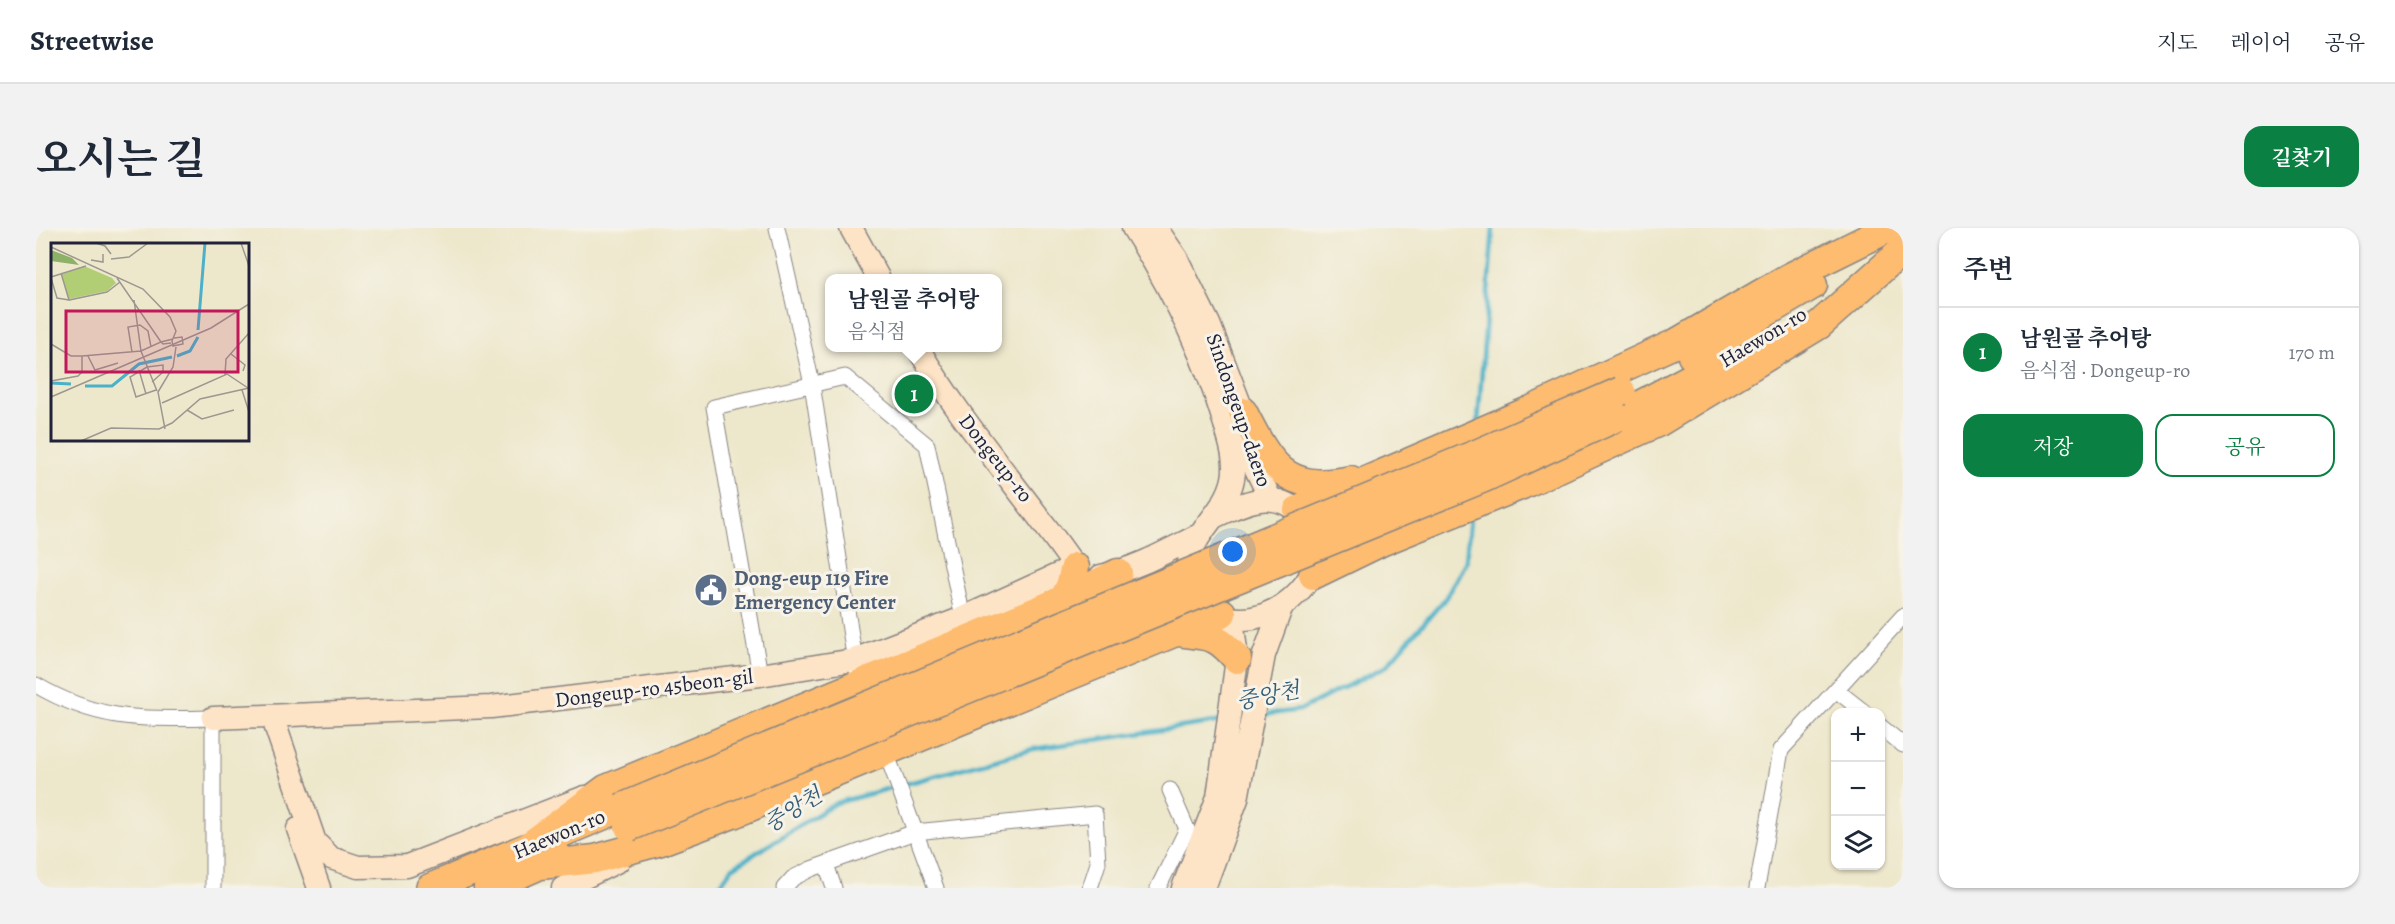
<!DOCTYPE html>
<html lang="ko">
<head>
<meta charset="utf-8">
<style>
  body { margin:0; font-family:Alegreya,"Noto Serif KR",serif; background:#f2f2f3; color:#1f2937 }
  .controls { position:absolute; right:18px; bottom:18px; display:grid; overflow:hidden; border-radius:12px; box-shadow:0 2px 4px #0004 }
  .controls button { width:54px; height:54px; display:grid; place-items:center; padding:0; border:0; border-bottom:2px solid #e0e1e3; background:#fff; color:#1f2937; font:30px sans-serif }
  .you { position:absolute; left:1197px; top:324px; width:21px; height:21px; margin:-15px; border:4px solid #fff; border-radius:50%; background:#1a73e8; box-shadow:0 0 0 9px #1a73e833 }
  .badge { display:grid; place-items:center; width:39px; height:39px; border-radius:50%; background:#0b8043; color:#fff; font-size:20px; font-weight:700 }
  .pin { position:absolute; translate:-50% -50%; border:3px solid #fff; box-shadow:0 2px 6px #0006 }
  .popup { position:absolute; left:789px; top:46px; width:177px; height:78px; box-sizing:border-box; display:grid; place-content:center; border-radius:12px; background:#fff; filter:drop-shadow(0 2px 4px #0005); font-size:20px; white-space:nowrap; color:#747a83 }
  .popup b { font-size:22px; color:#1f2937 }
  .popup::after { content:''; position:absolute; left:50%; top:100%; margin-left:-12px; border:12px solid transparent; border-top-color:#fff }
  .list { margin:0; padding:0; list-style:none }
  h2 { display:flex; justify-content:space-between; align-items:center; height:78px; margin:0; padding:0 24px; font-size:26px }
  h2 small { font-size:20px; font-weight:400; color:#747a83 }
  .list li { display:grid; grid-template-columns:39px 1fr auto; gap:18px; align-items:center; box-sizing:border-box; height:90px; padding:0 24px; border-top:2px solid #e0e1e3 }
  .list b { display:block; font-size:22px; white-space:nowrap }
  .list p { margin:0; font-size:20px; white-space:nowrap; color:#747a83 }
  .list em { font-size:20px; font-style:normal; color:#747a83 }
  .actions { display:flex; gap:12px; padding:18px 24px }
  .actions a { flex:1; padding:14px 0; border:2px solid #0b8043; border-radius:18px; text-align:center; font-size:21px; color:#0b8043 }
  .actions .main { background:#0b8043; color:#fff }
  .icon { flex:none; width:33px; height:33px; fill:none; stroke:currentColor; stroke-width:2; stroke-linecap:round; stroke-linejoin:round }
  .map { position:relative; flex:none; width:1867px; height:660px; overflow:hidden; border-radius:18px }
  header { display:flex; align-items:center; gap:36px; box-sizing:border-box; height:84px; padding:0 30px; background:#fff; border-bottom:2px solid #e0e1e3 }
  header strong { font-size:28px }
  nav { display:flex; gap:33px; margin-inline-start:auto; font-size:21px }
  .intro { display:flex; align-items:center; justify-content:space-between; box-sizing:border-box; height:144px; padding:0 36px }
  h1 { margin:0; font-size:42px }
  .button { padding:15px 27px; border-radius:18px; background:#0b8043; color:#fff; font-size:21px; font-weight:700 }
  main { display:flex; gap:36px; padding:0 36px }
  aside { flex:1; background:#fff; border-radius:18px; box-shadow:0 2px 4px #0004 }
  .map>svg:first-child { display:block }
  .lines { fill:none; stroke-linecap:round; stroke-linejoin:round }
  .stream { stroke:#4ab1c9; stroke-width:4.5 }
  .street-casing { stroke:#888483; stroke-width:17 }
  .secondary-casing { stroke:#888483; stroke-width:25 }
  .highway-casing { stroke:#888483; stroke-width:31 }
  .street { stroke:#fff; stroke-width:15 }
  .secondary { stroke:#fee4c6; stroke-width:22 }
  .highway { stroke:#fdbc70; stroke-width:28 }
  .highway-bridge-casing { stroke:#888483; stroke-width:31; stroke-linecap:butt }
  .highway-bridge { stroke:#fdbc70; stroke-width:28 }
  .labels { text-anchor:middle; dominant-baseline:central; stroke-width:6; stroke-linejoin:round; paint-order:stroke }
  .street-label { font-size:21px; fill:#22223b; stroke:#f7f3e8 }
  .service-label { font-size:21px; font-weight:bold; fill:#4e5e75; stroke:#f7f3e8; text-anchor:start }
  .water-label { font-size:22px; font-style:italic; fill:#325b74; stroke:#f7f3e8 }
  .inset-river { fill:none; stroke:#4ab1c9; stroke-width:3 }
  .inset-road { fill:none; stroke:#9c9891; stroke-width:1.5 }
  .view { fill:#c2185b; fill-opacity:0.15; stroke:#c2185b; stroke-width:3 }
  .inset-edge { fill:none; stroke:#22223b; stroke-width:3 }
</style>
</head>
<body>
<header>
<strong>Streetwise</strong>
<nav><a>지도</a><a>레이어</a><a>공유</a></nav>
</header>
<div class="intro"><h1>오시는 길</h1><a class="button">길찾기</a></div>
<main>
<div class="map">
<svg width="1867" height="660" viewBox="0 0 1867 660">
  <rect width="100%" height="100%" fill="#f7f3e8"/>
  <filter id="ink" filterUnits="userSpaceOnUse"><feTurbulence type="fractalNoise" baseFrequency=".0167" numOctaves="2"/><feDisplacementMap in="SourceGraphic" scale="12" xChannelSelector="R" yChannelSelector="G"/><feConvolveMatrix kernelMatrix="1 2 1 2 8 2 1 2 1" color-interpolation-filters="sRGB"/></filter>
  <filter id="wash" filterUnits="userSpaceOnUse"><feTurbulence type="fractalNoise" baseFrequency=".008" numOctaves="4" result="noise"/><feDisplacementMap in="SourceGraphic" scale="24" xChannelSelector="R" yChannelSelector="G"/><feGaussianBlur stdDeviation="1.35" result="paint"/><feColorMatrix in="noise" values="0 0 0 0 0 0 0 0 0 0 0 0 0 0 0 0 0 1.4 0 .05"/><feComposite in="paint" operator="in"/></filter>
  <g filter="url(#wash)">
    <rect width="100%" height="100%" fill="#ede7cb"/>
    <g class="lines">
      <path class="stream" d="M1442,194L1457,0
        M1225,487L1264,482L1350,438L1409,371L1430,334L1434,290
        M682,660L696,640L800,575L997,521L1187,493"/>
    </g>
  </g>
  <g filter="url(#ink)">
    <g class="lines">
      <g class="street-casing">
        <path id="street" d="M741,0L776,156L820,440
          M724,447L678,179L809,149L891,217L927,390
          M0,457C63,494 107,491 177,490V660
          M1800,462L1828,484
          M1844,498L1867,517
          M848,519L900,660
          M790,636L798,660
          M748,660L757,650L775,641L879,604L1059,586L1062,635L1054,660
          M1122,660L1151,601L1134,562
          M1721,660L1745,522L1867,388"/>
      </g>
      <g class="secondary-casing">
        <path id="secondary" d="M815,0L843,51
          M1097,0C1136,61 1167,124 1188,193C1193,211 1201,232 1197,251C1189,290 1144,310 1154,352C1155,357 1160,363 1163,368C1195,417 1269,380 1281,331
          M1120,0L1141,31L1173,96L1207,184L1214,229L1234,270
          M1180,288C1215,271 1244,259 1272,294
          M1065,348C1100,341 1131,323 1163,307
          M236,488L279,614L295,630L322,639L371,638L549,569
          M177,490L455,479L724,447L818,432L927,390L1039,339C988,265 927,198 882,120
          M262,601L283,660
          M527,660L582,633
          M1147,660L1182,569L1201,431L1196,390
          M1168,660L1201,571L1228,427L1245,380"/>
      </g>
      <g class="highway-casing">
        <path id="highway" d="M1656,128L1777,57
          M1207,184C1234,237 1249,266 1315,252
          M1581,189L1696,128
          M1262,282L1495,182L1640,115L1752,50L1853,0
          M1277,347L1347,313L1486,257L1623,194L1783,97L1867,22
          M1027,372L1034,358L1039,339
          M1142,404C1174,409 1179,405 1201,431
          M490,620L570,561L1027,372L1082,345
          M504,637L559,631L625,613L697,586L1186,385
          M394,660L585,580
          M452,660L522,629"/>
      </g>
      <use href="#street" class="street"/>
      <use href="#secondary" class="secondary"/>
      <use href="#highway" class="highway"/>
      <g class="highway-bridge-casing">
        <path id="highway-bridge" d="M585,580L1445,224L1585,163
          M593,599L1448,250L1581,189"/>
      </g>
      <use href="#highway-bridge" class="highway-bridge"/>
    </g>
  </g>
  <defs>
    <g id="civic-disc" transform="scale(1.725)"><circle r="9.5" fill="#5c6f8a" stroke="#f7f3e8"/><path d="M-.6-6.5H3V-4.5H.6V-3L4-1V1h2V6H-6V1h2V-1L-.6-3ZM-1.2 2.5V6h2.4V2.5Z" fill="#fff"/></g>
  </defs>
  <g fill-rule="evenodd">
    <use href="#civic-disc" x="675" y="362"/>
  </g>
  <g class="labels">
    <g class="street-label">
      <text transform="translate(1727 109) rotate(-31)">Haewon-ro</text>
      <text transform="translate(1203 182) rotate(71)">Sindongeup-daero</text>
      <text transform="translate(960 230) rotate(52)">Dongeup-ro</text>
      <text transform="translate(618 460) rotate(-7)">Dongeup-ro 45beon-gil</text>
      <text transform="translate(523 606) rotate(-23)">Haewon-ro</text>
    </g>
    <g class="service-label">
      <text x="698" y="350">Dong-eup 119 Fire<tspan x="698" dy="24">Emergency Center</tspan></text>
    </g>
    <g class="water-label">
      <text transform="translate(1232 468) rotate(-11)">중앙천</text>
      <text transform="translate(757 582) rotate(-32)">중앙천</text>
    </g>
  </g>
  <g transform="translate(15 15)">
    <rect width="198" height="198" fill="#ede7cb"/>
    <path d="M33,23L61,35L65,40L56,48L18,56L10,31Z" fill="#b2ce75"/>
    <path d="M0,7L21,15L28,22L0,18Z" fill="#8db166"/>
    <path class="inset-river" d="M147,87L154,0M126,113L139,108L147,94M0,140L20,141M34,143H61L88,121L121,114"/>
    <path class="inset-road" d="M45,0L54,3L60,11M190,0L198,23M0,4L92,46L119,74L125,88L121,98L122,103L132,101L131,94L123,95M60,16L78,14L97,0M40,17L52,19V11M10,30L18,57L56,49L69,39M0,34L35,23M0,35L6,55L18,57M83,57L90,108L106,148M120,100L112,101L110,99L122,96M0,101L20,113H31L90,108L110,99L66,35M81,109L77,84L89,82L97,88L100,104M180,111L194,122L192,128M37,113L44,127L67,120M88,127L95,151M174,132L175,116L198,90M0,138L27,133L31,129V113M101,139L112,129V122L96,124L79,134L85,154L105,147M191,147L198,169M0,154L160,85L198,61M111,160L176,131L197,145M136,167L151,176L183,167M114,186L107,149L122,124L125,104M30,198L60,185L108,186L121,180L149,156L198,145"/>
    <path class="view" d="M15,68H187V129H15Z"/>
    <rect width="198" height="198" class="inset-edge"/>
  </g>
</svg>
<div class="controls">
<button>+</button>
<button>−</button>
<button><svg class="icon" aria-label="layers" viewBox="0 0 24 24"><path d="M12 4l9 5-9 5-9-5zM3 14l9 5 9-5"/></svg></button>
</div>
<div class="you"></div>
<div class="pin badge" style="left:878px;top:166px">1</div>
<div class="popup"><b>남원골 추어탕</b>음식점</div>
</div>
<aside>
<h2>주변<small></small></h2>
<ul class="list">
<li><span class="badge">1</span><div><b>남원골 추어탕</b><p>음식점 · Dongeup-ro</p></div><em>170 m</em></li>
</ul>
<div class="actions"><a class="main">저장</a><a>공유</a></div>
</aside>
</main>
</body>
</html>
